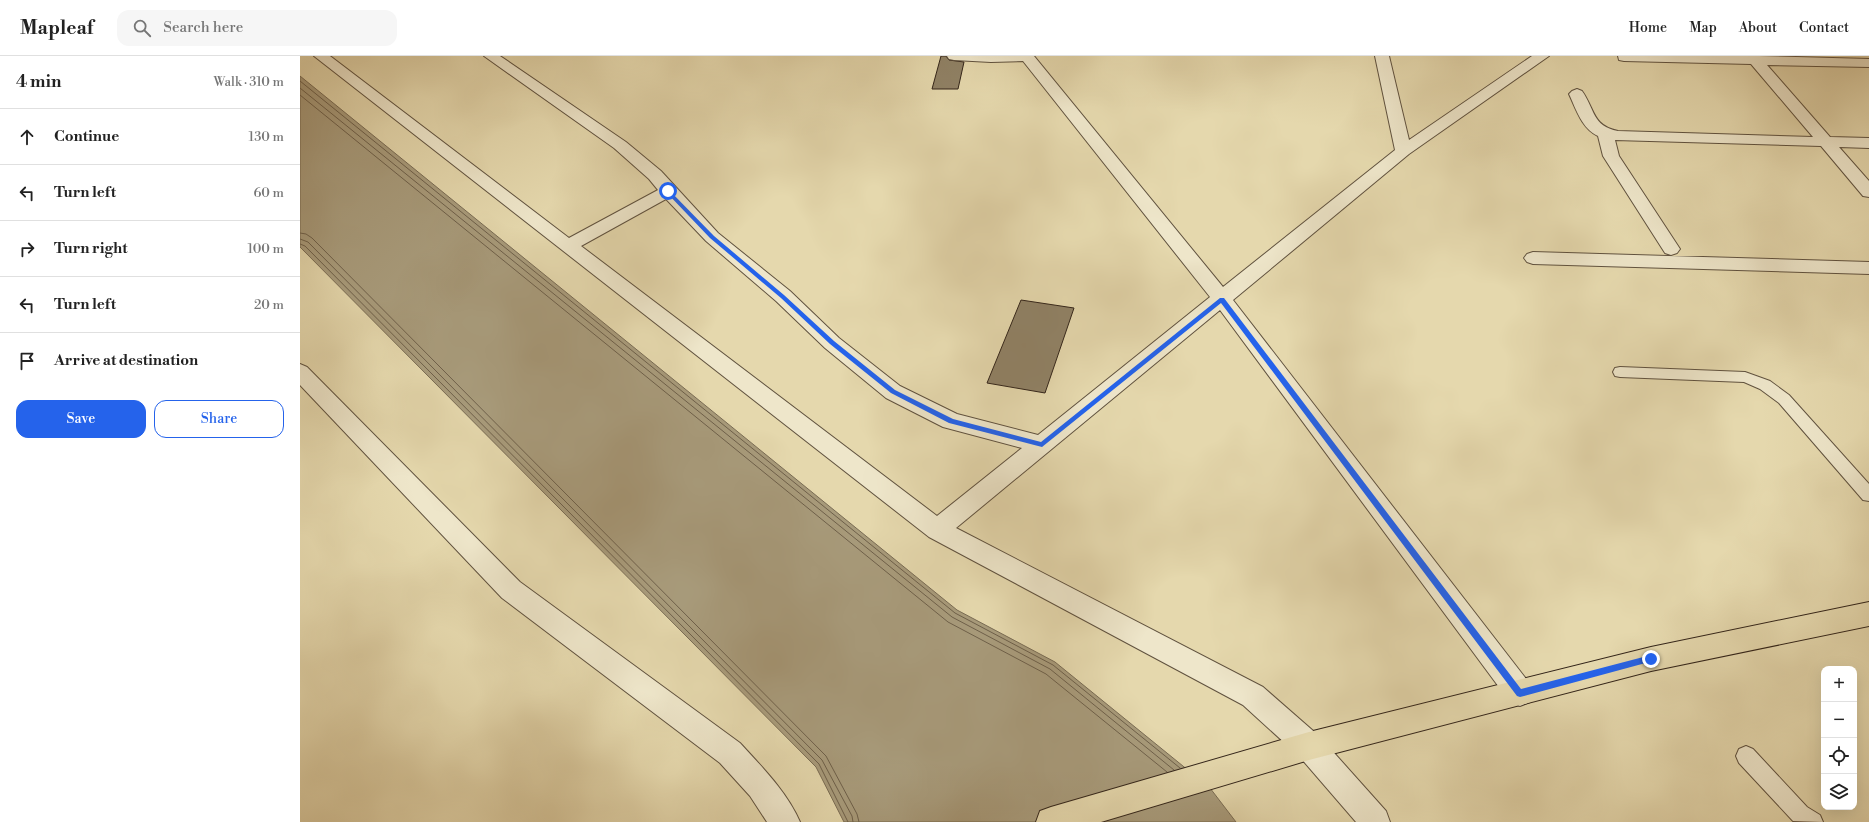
<!DOCTYPE html>
<html lang="en">
<head>
<meta charset="utf-8">
<style>
  body { margin:0; font-family:"Libre Bodoni",serif; background:#f6f6f6; color:#222 }
  .controls { position:absolute; right:12px; bottom:12px; display:grid; overflow:hidden; border-radius:8px; box-shadow:0 4px 16px #0002 }
  .controls button { width:36px; height:36px; display:grid; place-items:center; padding:0; border:0; border-bottom:1px solid #e0e0e0; background:#fff; color:#222; font:20px sans-serif }
  .stop { position:absolute; width:12px; height:12px; margin:-9px; border:3px solid #2563eb; border-radius:50%; background:#fff }
  .stop.end { background:#2563eb; border-color:#fff; box-shadow:0 1px 4px #0008 }
  .list { margin:0; padding:0; list-style:none }
  h2 { display:flex; justify-content:space-between; align-items:center; height:52px; margin:0; padding:0 16px; font-size:17px }
  h2 small { font-size:13px; font-weight:400; color:#767676 }
  .list li { display:grid; grid-template-columns:26px 1fr auto; gap:12px; align-items:center; box-sizing:border-box; height:56px; padding:0 16px; border-top:1px solid #e0e0e0 }
  .list b { display:block; font-size:15px; white-space:nowrap }
  .list em { font-size:13px; font-style:normal; color:#767676 }
  .actions { display:flex; gap:8px; padding:12px 16px }
  .actions a { flex:1; padding:9px 0; border:1px solid #2563eb; border-radius:12px; text-align:center; font-size:14px; color:#2563eb }
  .actions .main { background:#2563eb; color:#fff }
  .icon { flex:none; width:22px; height:22px; fill:none; stroke:currentColor; stroke-width:2; stroke-linecap:round; stroke-linejoin:round }
  .map { position:relative; flex:none; width:1569px; height:766px; overflow:hidden }
  header { display:flex; align-items:center; gap:24px; box-sizing:border-box; height:56px; padding:0 20px; background:#fff; border-bottom:1px solid #e0e0e0 }
  header strong { font-size:19px }
  nav { display:flex; gap:22px; margin-inline-start:auto; font-size:14px }
  .search { width:280px; height:36px; background:#f6f6f6; display:flex; align-items:center; gap:10px; box-sizing:border-box; padding:0 14px; border-radius:12px; color:#767676; font-size:15px }
  main { display:flex }
  aside { flex:1; background:#fff }
  .map>svg:first-child { display:block }
  .water { fill:#a89b7b; stroke:#796c54 }
  .lines { fill:none; stroke-linecap:round; stroke-linejoin:round }
  .shore { stroke:#6e604a; stroke-width:1 }
  .building { fill:#908266; stroke:#33251a }
  .service-casing { stroke:#60523f; stroke-width:2 }
  .minor-casing { stroke:#60523f; stroke-width:2 }
  .primary-casing { stroke:#33251a; stroke-width:2 }
  .service { fill:#eee6ca; fill-rule:evenodd }
  .minor { fill:#eee6ca; fill-rule:evenodd }
  .primary { fill:#e5d8ad; fill-rule:evenodd }
  .route { fill:#2563eb }
</style>
</head>
<body>
<header>
<strong>Mapleaf</strong>
<div class="search"><svg class="icon" aria-label="search" viewBox="0 0 24 24"><circle cx="10" cy="10" r="6"/><path d="M15 15l6 6"/></svg>Search here</div>
<nav><a>Home</a><a>Map</a><a>About</a><a>Contact</a></nav>
</header>
<main>
<aside>
<h2>4 min<small>Walk · 310 m</small></h2>
<ul class="list">
<li><svg class="icon" aria-label="ahead" viewBox="0 0 24 24"><path d="M12 20V5M6 11l6-6 6 6"/></svg><div><b>Continue</b></div><em>130 m</em></li>
<li><svg class="icon" aria-label="left" viewBox="0 0 24 24"><path d="M17 20v-9H6M10 6l-5 5 5 5"/></svg><div><b>Turn left</b></div><em>60 m</em></li>
<li><svg class="icon" aria-label="right" viewBox="0 0 24 24"><path d="M7 20v-9h11M14 6l5 5-5 5"/></svg><div><b>Turn right</b></div><em>100 m</em></li>
<li><svg class="icon" aria-label="left" viewBox="0 0 24 24"><path d="M17 20v-9H6M10 6l-5 5 5 5"/></svg><div><b>Turn left</b></div><em>20 m</em></li>
<li><svg class="icon" aria-label="arrive" viewBox="0 0 24 24"><path d="M6 21V4h12l-3 4 3 4H6"/></svg><div><b>Arrive at destination</b></div></li>
</ul>
<div class="actions"><a class="main">Save</a><a>Share</a></div>
</aside>
<div class="map">
<svg width="1569" height="766" viewBox="0 0 1569 766">
  <rect width="100%" height="100%" fill="#e5d8ad"/>
  <filter id="stains"><feTurbulence type="fractalNoise" baseFrequency=".005" numOctaves="4"/><feColorMatrix values="0 0 0 0 .2 0 0 0 0 .09 0 0 0 0 .02 0 0 0 .5 -.17"/></filter>
  <radialGradient id="worn" r=".72"><stop offset=".6" stop-color="#630" stop-opacity="0"/><stop offset="1" stop-color="#630" stop-opacity=".3"/></radialGradient>
  <path class="water" d="M0,20L657,554L755,606L910,732L936,766H544L516,711L0,191Z"/>
  <g class="lines">
    <path class="shore" d="M0,25L655,557L753,609L880,712
      M0,32L652,561L750,613L874,714
      M0,39L648,566L746,618L867,716
      M0,177L6,178L12,182L526,700L557,758L559,766
      M0,183L8,186L522,704L552,760L553,766
      M0,188L5,190L519,708L548,766"/>
  </g>
  <path class="building" d="M641,0H646L649,4L664,6L658,33H632Z
    M721,244L774,252L745,337L687,327Z"/>
  <g class="lines">
    <g class="service-casing">
      <path id="service" d="M1320,311L1445,316L1470,325L1489,339L1569,428V445L1563,444L1479,347L1460,333L1444,326L1320,321L1315,320L1313,316L1315,312Z
        M1446,690L1453,693L1507,751L1520,759L1523,766L1493,765L1439,707L1436,700L1439,693Z"/>
    </g>
    <g class="minor-casing">
      <path id="minor" d="M14,0H30L269,182L358,134L349,123L314,92L184,0H200L326,86L361,115L418,177L490,235L539,282L600,330L657,358L738,379L910,241L723,5L691,6L654,4L649,3L647,0H734L923,231L1095,94L1075,0H1089L1109,84L1232,0H1249L1109,98L933,244L1230,628L1234,637L1230,646L1220,650L1210,646L920,254L656,472L963,631L1019,680L1086,755L1090,766H1056L999,700L943,649L629,481ZM366,143L406,185L476,245L525,292L586,342L643,371L722,392L637,460L281,190Z
        M1318,0H1459L1569,3V11L1467,9L1530,81L1569,82V92L1539,91L1569,125V141L1563,140L1521,90L1315,84L1319,100L1380,193L1377,197L1371,199L1365,197L1303,100L1298,80C1282,73 1276,53 1269,38L1272,35L1277,33L1282,35C1295,53 1292,70 1318,75L1513,81L1451,8L1324,5L1319,4Z
        M1233,196L1569,206V218L1233,208L1227,206L1224,202L1227,198Z
        M0,308L7,311L220,526L440,687C462,711 487,736 500,766H467L450,740L420,707L202,542L0,329Z"/>
    </g>
    <g class="primary-casing">
      <path id="primary" d="M1569,546V570L1351,615L1009,704L801,766H736L740,755L751,751L1009,676L1351,591Z"/>
    </g>
    <use href="#service" class="service"/>
    <use href="#minor" class="minor"/>
    <use href="#primary" class="primary"/>
  </g>
  <path class="route" d="M366,134H369L414,180L484,239L534,285L595,334L653,363L741,386L920,242H924L1221,633L1351,599L1355,603L1353,605L1220,641L1217,640L921,247L742,391L649,367L591,337L530,288L481,242L410,182L366,136Z"/>
  <rect width="100%" height="100%" filter="url(#stains)"/>
  <rect width="100%" height="100%" fill="url(#worn)"/>
</svg>
<div class="controls">
<button>+</button>
<button>−</button>
<button><svg class="icon" aria-label="locate" viewBox="0 0 24 24"><circle cx="12" cy="12" r="6"/><path d="M12 2v4M12 18v4M2 12h4M18 12h4"/></svg></button>
<button><svg class="icon" aria-label="layers" viewBox="0 0 24 24"><path d="M12 4l9 5-9 5-9-5zM3 14l9 5 9-5"/></svg></button>
</div>
<div class="stop" style="left:368px;top:135px"></div>
<div class="stop end" style="left:1351px;top:603px"></div>
</div>
</main>
</body>
</html>
